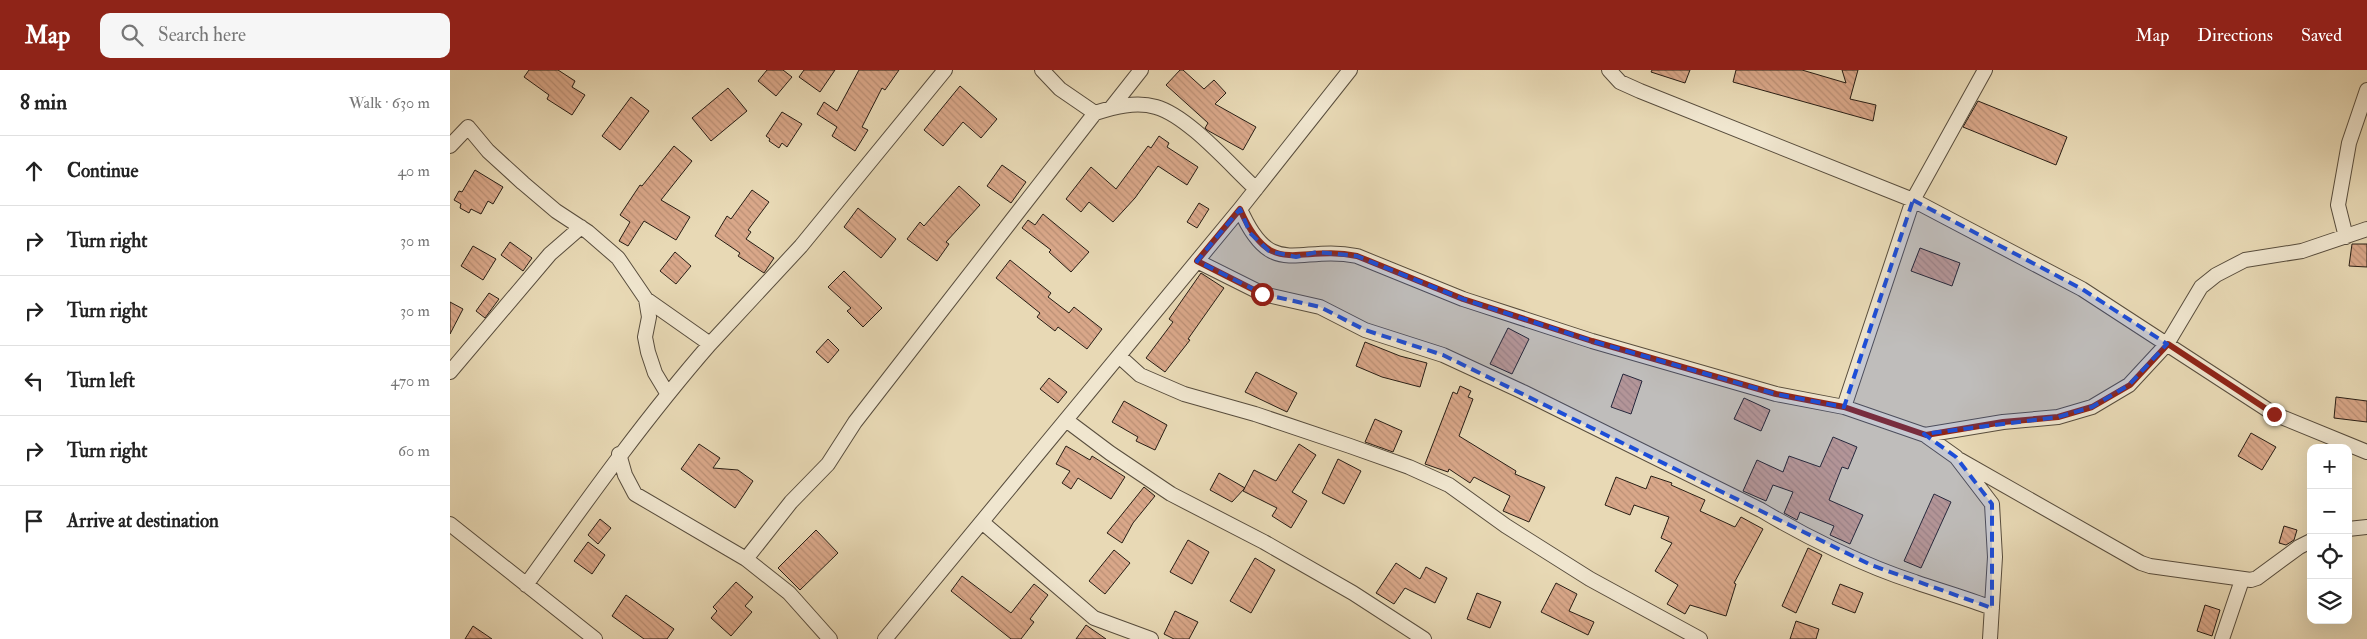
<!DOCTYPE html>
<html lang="en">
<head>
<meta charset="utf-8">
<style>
  body { margin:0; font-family:"IM FELL Double Pica",serif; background:#f6f6f6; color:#222 }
  .controls { position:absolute; right:15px; bottom:15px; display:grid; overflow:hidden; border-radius:10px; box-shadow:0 5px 20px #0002 }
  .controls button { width:45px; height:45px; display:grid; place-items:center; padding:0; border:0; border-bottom:1px solid #e0e0e0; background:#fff; color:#222; font:25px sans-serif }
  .stop { position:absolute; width:15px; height:15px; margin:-11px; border:4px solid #8f2418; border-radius:50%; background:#fff }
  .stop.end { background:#8f2418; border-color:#fff; box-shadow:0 1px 5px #0008 }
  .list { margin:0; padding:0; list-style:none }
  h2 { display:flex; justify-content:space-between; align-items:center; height:65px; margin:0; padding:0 20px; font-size:21px }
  h2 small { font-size:16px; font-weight:400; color:#767676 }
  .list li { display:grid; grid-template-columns:32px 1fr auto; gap:15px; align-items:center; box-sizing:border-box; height:70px; padding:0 20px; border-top:1px solid #e0e0e0 }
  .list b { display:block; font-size:19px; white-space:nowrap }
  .list em { font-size:16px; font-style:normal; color:#767676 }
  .icon { flex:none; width:28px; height:28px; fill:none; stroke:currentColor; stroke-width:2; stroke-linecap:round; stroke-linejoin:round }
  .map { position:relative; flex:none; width:1917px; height:569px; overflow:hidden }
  header { display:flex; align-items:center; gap:30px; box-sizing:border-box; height:70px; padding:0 25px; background:#8f2418; color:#fff }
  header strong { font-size:24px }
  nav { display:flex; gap:28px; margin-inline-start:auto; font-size:18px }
  .search { width:350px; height:45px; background:#f6f6f6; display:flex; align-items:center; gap:12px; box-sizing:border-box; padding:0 18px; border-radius:10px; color:#767676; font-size:19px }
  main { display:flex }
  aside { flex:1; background:#fff }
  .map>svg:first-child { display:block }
  .building { fill:url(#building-back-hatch); stroke:#281e15 }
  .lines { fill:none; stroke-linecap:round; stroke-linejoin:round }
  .minor-casing { stroke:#584d3d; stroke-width:16 }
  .minor { stroke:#f0e6cf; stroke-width:14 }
  .route { stroke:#8f2418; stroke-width:6 }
  .marked { fill:#1d4ed8; fill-opacity:0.2; stroke:#1d4ed8; stroke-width:4; stroke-dasharray:10 6; stroke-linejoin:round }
</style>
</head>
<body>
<header>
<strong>Map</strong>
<div class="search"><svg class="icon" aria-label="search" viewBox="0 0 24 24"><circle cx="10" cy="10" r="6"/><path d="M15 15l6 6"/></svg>Search here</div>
<nav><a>Map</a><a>Directions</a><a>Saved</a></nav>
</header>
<main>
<aside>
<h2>8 min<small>Walk · 630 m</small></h2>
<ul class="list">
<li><svg class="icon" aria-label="ahead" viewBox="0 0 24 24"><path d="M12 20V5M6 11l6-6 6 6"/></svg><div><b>Continue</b></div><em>40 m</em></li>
<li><svg class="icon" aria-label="right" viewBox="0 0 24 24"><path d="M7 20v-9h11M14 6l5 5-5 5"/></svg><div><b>Turn right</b></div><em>30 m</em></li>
<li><svg class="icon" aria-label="right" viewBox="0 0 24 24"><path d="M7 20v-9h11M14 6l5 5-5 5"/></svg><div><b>Turn right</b></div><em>30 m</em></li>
<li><svg class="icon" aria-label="left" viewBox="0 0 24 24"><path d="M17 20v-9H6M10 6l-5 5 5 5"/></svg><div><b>Turn left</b></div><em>470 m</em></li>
<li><svg class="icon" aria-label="right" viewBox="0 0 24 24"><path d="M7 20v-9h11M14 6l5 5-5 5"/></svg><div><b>Turn right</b></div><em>60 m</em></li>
<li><svg class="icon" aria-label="arrive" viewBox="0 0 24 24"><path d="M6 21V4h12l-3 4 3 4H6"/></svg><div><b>Arrive at destination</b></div></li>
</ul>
</aside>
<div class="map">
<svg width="1917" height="569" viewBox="0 0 1917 569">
  <defs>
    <pattern id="building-back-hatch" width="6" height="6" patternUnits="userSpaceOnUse" patternTransform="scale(1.25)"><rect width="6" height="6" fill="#d9a789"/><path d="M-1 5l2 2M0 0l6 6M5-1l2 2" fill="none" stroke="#ba8f75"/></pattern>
  </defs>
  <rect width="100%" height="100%" fill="#e8d9b5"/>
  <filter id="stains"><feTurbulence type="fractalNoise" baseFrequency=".004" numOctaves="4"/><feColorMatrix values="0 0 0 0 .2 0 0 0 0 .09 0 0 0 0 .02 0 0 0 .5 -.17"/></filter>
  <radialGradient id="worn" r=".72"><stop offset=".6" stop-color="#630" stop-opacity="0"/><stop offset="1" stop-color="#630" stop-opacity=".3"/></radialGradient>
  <path class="building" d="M79,0H108L125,11L122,17L135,25L122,45L97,29L99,25L74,7Z
    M317,0H333L342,7L326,26L308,11Z
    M354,0H385L370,22L349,7Z
    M409,0H449L435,20L432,18L412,57L418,60L405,81L382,66L387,57L367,44L374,32L387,41Z
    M730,0H733L754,19L764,10L776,23L765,34L806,57L793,80L757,60L755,58L758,53L716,15Z
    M1202,0H1240L1235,13L1201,2Z
    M1286,0H1352L1396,13L1392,0H1408L1400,29L1426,35L1423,51L1283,12Z
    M510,16L547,49L531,68L513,52L493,76L474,60Z
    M278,18L297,41L261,71L242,48Z
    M181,27L199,41L170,80L152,66Z
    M1528,31L1617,67L1606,95L1513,57Z
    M332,42L352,54L337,77L332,73L329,78L319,71L320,69L316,66Z
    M709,66L719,73L717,77L748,97L737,115L708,96L685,128L663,152L639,132L631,142L616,129L641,97L666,119L698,76L701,78Z
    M224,76L242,91L211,130L240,147L226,170L194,151L178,176L169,171L180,152L170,145L190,115L192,116Z
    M552,95L576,112L561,133L537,116Z
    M25,100L53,117L43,134L38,131L31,144L21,139L19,143L10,138L11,134L4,130L9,121L12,122Z
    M509,116L530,135L496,172L499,174L487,191L457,169L470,152L474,156Z
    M302,120L319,132L298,160L301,162L296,169L324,188L314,203L288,186L290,183L265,166L277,146L281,149Z
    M749,133L759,139L747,158L737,152Z
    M408,138L446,169L431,188L394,157Z
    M593,144L639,182L621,202L599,182L601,180L572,158L578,150L585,155Z
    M60,172L82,188L73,201L51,185Z
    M1902,174H1917V197L1899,196Z
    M23,176L46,189L33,210L11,196Z
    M1470,178L1510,193L1502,216L1461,201Z
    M225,182L241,196L226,214L210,201Z
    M560,190L601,223L598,227L619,243L624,237L652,259L637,279L608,257L605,261L587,247L590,243L546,208Z
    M394,201L432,238L413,257L397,241L401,238L378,217Z
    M751,203L774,218L738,269L740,270L715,302L696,288L723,252L719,249Z
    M39,223L49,229L35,248L26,241Z
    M0,232L13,239L0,264Z
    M1058,258L1079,269L1062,304L1040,294Z
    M378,269L389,280L378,293L366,282Z
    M915,272L950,286L977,293L970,317L932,307L906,296Z
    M806,302L847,323L837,342L795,322Z
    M1173,304L1192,311L1181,344L1161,337Z
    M599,308L617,322L608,333L590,319Z
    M1010,316L1021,321L1018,327L1023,329L1009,366L1066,401L1065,404L1095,417L1079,452L1053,441L1060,426L1024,407L1020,413L999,399L998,402L975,394L1003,322L1007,324Z
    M1886,327L1917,331V352L1884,348Z
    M1294,328L1320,340L1311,361L1284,349Z
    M674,331L717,355L705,380L686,371L688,367L662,352Z
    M925,349L952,361L943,382L915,372Z
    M1801,363L1826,377L1812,400L1788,386Z
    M1383,367L1407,377L1398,399L1392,397L1379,430L1413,445L1400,474L1380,465L1384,456L1350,442L1347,450L1334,443L1343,422L1323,415L1316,431L1293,421L1307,390L1333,402L1339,386L1370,397Z
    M249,374L270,388L263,398L288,400L303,411L285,438L231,399Z
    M849,374L866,385L842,422L857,431L841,458L822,446L827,438L793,421L804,400L826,411Z
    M616,376L640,390L642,386L675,407L661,429L628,408L621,419L612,413L620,401L606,394Z
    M888,389L911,401L894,434L872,423Z
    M769,403L795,418L782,432L760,420Z
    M1201,406L1222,413L1221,415L1255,430L1250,441L1285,457L1291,447L1313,459L1284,513L1286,514L1276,546L1240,535L1235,544L1217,534L1228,515L1205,501L1222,473L1211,468L1219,447L1184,435L1180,445L1155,435L1166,407L1196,419Z
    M694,417L705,426L683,453L672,473L657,463Z
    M1484,424L1501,432L1471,498L1454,491Z
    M150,449L161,458L148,474L138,465Z
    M1834,456L1847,460L1844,470L1836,475L1829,473Z
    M366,460L388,483L350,520L328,498Z
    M738,470L759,482L742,514L720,502Z
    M138,472L155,485L142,504L124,491Z
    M1358,478L1372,485L1346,543L1332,536Z
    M664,480L680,493L655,524L639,511Z
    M805,488L825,500L801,543L780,531Z
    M946,493L970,509L976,497L997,508L985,533L955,518L944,534L926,523Z
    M512,506L561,543L584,514L598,525L580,549L584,552L571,569H561L501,521Z
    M286,512L303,527L295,536L302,542L281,566L261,548L267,541L263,537Z
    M1106,513L1127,524L1119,541L1144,552L1138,565L1091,542Z
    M1390,514L1413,523L1405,543L1382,534Z
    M1027,523L1051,532L1040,558L1017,549Z
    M176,525L224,559L217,569H194L162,546Z
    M1755,535L1770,540L1762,566L1747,561Z
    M725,541L748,552L739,569H724L714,564Z
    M1346,551L1369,559L1366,569H1340Z
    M636,555L656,569H626Z
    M23,556L42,569H15Z"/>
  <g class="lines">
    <g class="minor-casing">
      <path id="minor" d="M592,0L610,19L645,43C664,37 686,31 706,37C738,46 780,95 806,119
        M1159,0L1170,12L1190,21L1463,130L1632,219L1824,344L1917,382
        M661,38L691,0
        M0,76L18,57L38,81L73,113L106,141L138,162L168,188L196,229L260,274C193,351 135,433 76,515
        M790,139C822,212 848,174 907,186L1013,229L1142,271L1326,324L1394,337L1475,365L1506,387L1542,434L1545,487L1540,569
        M1896,167L1888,135L1899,73L1917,20
        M747,191L813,224L870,237L915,260L993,285L1073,322L1311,440C1356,467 1415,496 1465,512C1491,521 1516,528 1542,538
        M196,229L199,247L195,267L198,282L205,303L217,323
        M260,274L351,176L495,0
        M669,286L690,305L734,324L805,344L900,376L959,397L999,415L1056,456L1140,509L1250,569
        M0,302L100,184L131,157
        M1394,337L1463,130L1535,0
        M616,350L660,383L721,424L814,472L903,523L974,569
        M1475,365L1553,352L1608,347L1642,337L1679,315L1717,274L1751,217L1766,205L1795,190L1852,181L1917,159
        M169,384L175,405L185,424L296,489L339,523L380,569
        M1510,390L1691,493L1700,496L1801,510L1807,508L1849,477L1861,471
        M532,452L644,548L701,569
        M0,454L145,569
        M1898,459L1917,457
        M296,489L341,432L378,394L405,352L645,43
        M435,569L790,139L900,0
        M1772,569L1792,510"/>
    </g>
    <use href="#minor" class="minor"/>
  </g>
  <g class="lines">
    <path class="route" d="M812,224L747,191L790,139C821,211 848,174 907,186L1013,229L1142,271L1326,324L1394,337L1476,365L1553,352L1608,347L1642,337L1680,315L1718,274L1824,344"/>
  </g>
  <path class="marked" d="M1463,130L1632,219L1717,274L1679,315L1642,337L1608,347L1474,364L1506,387L1542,434V538L1421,495L993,285L915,260L870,237L813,224L747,191L790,139L800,163L819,181L846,187L867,182L907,186L1013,229L1142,271L1326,324L1394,337Z"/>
  <rect width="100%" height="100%" filter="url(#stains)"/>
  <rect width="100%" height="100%" fill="url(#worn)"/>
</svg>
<div class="controls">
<button>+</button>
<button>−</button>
<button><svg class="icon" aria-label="locate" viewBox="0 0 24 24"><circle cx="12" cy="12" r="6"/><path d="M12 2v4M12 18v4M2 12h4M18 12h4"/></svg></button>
<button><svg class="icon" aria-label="layers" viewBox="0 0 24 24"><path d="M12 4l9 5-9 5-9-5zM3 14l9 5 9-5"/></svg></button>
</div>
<div class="stop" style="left:812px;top:224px"></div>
<div class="stop end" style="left:1824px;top:344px"></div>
</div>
</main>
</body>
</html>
